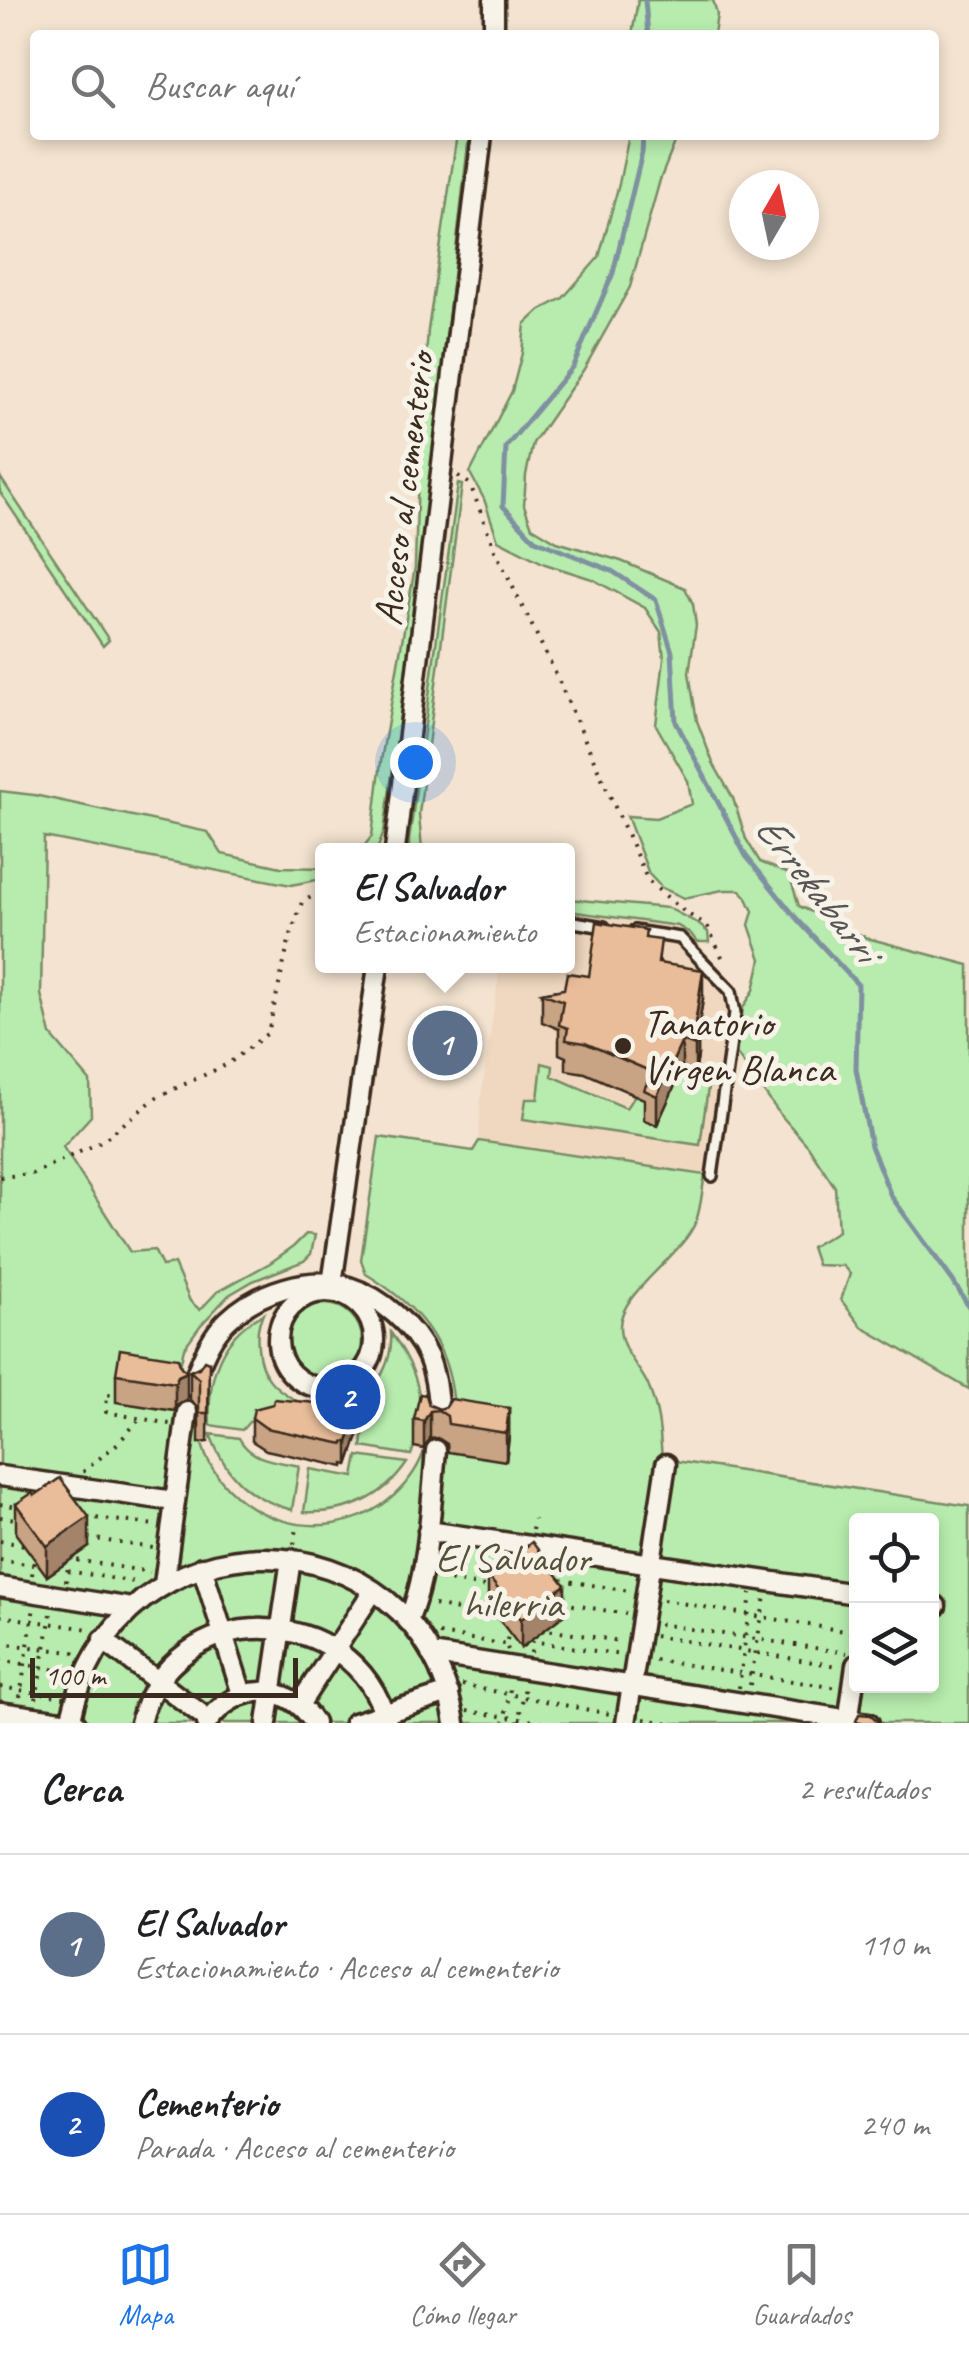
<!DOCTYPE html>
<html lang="es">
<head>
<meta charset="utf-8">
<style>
  body { margin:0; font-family:Caveat,sans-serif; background:#f6f6f6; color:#202124 }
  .controls { position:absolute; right:30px; bottom:30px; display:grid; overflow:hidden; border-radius:10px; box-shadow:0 5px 15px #0003 }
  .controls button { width:90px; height:90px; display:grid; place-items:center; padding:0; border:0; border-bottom:2px solid #e0e0e0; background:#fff; color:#202124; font:50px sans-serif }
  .compass { position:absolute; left:729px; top:170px; width:90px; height:90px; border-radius:50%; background:#fff; box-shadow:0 5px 15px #0003; rotate:9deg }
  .scale { position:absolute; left:30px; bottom:25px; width:268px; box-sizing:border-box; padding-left:10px; border:5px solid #3b2a1e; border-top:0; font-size:28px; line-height:35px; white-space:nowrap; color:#3b2a1e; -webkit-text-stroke:8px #f7f3e8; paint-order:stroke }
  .you { position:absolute; left:415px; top:762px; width:35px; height:35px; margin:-25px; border:8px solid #fff; border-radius:50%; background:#1a73e8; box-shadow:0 0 0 15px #1a73e833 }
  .badge { display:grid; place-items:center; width:65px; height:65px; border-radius:50%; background:#1a73e8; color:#fff; font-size:32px; font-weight:700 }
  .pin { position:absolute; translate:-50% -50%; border:5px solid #fff; box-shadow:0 2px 10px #0006 }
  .popup { position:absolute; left:315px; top:843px; width:260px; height:130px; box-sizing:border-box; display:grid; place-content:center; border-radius:10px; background:#fff; filter:drop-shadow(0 2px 8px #0005); font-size:32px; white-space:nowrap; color:#757577 }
  .popup b { font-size:38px; color:#202124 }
  .popup::after { content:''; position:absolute; left:50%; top:100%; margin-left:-20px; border:20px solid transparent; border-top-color:#fff }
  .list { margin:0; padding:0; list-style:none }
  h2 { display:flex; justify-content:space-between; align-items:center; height:130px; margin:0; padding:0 40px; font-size:42px }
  h2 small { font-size:32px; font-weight:400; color:#757577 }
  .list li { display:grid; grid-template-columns:65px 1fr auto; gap:30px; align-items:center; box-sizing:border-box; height:180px; padding:0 40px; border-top:2px solid #e0e0e0 }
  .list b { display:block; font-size:38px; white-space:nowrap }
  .list p { margin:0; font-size:32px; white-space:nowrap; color:#757577 }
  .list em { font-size:32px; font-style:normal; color:#757577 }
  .icon { flex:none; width:55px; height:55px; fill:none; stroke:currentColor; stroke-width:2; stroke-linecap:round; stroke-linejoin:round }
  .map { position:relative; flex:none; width:969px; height:1723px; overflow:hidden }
  .search { position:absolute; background:#fff; box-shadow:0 5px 15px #0003; left:30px; right:30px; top:30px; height:110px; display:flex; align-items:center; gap:25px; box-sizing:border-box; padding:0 35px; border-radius:10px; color:#757577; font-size:38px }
  .sheet { height:490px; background:#fff }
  nav { display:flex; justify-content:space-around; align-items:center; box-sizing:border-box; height:140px; border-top:2px solid #e0e0e0; background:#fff; font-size:28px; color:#757577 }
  nav a { display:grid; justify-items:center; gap:5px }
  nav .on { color:#1a73e8 }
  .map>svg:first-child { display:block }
  .built { fill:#f0d8c0 }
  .green { fill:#b7ecae; stroke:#798b66; stroke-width:2.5; fill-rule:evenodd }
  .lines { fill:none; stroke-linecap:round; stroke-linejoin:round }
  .stream { stroke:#7f91a0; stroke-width:5 }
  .lane-casing { stroke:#3b2a1e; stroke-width:16 }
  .street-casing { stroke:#3b2a1e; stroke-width:25 }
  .path { stroke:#3b2a1e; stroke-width:4; stroke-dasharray:2.5 8; stroke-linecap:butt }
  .lane { stroke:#f7f3e8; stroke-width:9 }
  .street { stroke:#f7f3e8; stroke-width:18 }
  .wall { fill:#c8a384; stroke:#3b2a1e; stroke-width:2.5 }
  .shaded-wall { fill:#a3846b; stroke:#3b2a1e; stroke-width:2.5 }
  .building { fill:#e9bd99; stroke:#3b2a1e; stroke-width:2.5 }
  .poi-dot { fill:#3b2a1e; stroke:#f7f3e8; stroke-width:4 }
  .labels { text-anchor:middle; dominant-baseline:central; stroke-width:10; stroke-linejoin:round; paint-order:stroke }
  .street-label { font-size:40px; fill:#3b2a1e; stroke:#f7f3e8 }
  .poi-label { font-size:40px; fill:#3b2a1e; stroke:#f7f3e8; text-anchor:start }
  .park-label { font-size:40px; fill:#54513b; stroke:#f7f3e8 }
  .water-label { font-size:42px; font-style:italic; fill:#575554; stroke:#f7f3e8 }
</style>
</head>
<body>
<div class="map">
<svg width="969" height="1723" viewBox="0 0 969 1723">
  <rect width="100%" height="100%" fill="#f3e3d0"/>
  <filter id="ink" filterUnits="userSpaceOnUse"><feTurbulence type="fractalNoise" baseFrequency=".01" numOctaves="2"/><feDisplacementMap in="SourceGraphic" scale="20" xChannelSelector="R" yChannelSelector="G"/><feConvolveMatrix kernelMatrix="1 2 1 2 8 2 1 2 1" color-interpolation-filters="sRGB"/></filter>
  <g filter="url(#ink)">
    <path class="built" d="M568,911L678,926L691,934L737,990L743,1008L720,1178L479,1141L480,1105L500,966H568Z"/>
    <path class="green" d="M638,0H713L717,14L714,35H632Z
      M457,135H469L418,588L384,832L377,850H361L372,836L381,761L415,567L418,472L428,330Z
      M629,135H678L660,180L630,287L584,369L533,443L526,475L524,505L532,527L557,542L621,561L685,588L693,604L696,625L689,673L697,721L713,763L733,798L746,839L760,862L789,874L799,906L867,938L969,965V1389L862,1327L841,1300L850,1274L843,1266L817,1265L811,1247L838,1231L835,1187L808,1146L779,1113L736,1053L743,1008L754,990L761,959L749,925L753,911L746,896L740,890H723L684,898L662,888L649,874L627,816L656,818L692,804L688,781L656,725L664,659L661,632L645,608L592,579L545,564L498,540L484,499L470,473L512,391L522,353L525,324L540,310L563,298L599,257L619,184Z
      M0,477L109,640L103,646L0,492Z
      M458,484L462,485L419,814L422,850H409V841Z
      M0,791L34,795L208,832L222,854L281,867L322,868V879L291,885L44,837L41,994L51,1035L90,1081L91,1116L63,1147L130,1252L154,1250L162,1266L174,1264L190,1301L200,1310L217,1292L270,1263L294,1246L306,1234L315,1235L311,1254L304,1261L253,1281L229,1295L200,1326L184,1348L178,1374L197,1389C196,1412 197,1434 206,1456C236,1522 322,1546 382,1505C398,1494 413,1477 421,1459C424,1452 426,1445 430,1438C437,1428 446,1418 454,1408C450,1344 419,1306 366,1274L361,1260L379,1137L473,1151L479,1141L705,1175C702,1190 701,1208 696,1221C682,1257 619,1293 620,1327C620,1349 638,1365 647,1383C659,1410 660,1430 662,1459L969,1506V1723H0ZM856,1520H932V1686H856Z
      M568,899L668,908L697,923L708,932L709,942H697L691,934L678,926L568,911Z
      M659,1060L709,1081L700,1145L523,1119L526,1099H538L542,1063L553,1066L552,1076L626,1108Z
      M288 1341a37 37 0 1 1 74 0a37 37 0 1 1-74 0Z
      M263,1314C257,1325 257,1335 258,1347C260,1380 281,1394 309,1407L249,1422L242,1430L210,1425C207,1379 219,1337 263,1314Z
      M391,1333C419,1370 430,1410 411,1455L362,1447L364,1427L318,1423C323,1418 330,1410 337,1406C342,1404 348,1404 353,1402C379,1390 393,1360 391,1333Z
      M210,1434L239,1438C251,1461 277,1461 299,1466L292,1510C248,1498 226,1476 210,1434Z
      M358,1456L407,1463C383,1499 346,1514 304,1512L310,1469L354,1477Z"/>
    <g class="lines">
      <path class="stream" d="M645,0L648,35
        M643,135L642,153L613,273L573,366L506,447L503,506L535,540L612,571L656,600L672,652L676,722L746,856L797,919L858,985L856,1069L871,1146L891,1196L953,1281L969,1307"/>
      <g class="lane-casing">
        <path id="lane" d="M568,921L604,927
          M634,931L680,938L731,991L735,1013L712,1176"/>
      </g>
      <g class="street-casing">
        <path id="street" d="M494,0V35
          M395,850L482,135
          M331,1291L378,966
          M278 1340a48 48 0 1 1 96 0a48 48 0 1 1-96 0Z
          M191,1386C201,1363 209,1337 228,1320C257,1292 310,1274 349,1287C381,1297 414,1326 428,1357C437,1379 438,1402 439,1425
          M0,1476L174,1501
          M428,1531L856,1594
          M202,1567L242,1694
          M164,1584L187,1412
          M0,1587L132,1608
          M932,1605L936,1606
          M408,1621C429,1573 431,1503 436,1450
          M103,1640L209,1720
          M431,1654L869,1723
          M299,1705L373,1591
          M0,1712L76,1723
          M70,1723C114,1502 419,1504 455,1723
          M140,1723C171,1597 354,1598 387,1723
          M207,1723C234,1683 288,1680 314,1723
          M267,1723L291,1559
          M354,1723L449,1693
          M626,1723L666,1464
          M848,1723L856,1665"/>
      </g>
      <path class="path" d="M458,476L470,484L496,553L552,666L648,881L686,913L707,925L723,959L721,962
        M0,1177L32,1174L101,1142L157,1097L228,1064L268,1033L289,941L302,902L322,891
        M121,1397L107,1394L106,1412L170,1424
        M83,1472L118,1443L138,1421
        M0,1504L18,1507
        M0,1517L17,1519
        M86,1517L156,1525
        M532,1530L534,1519
        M88,1538L153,1548
        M0,1541L25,1545
        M294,1544L297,1529
        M0,1560L33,1565
        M442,1565L497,1574
        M68,1571L135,1582
        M32,1575L35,1555
        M440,1579L490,1588
        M561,1580L630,1591
        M66,1582L69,1559L150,1572
        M663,1600L856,1633
        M562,1603L626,1614
        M434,1605L498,1618
        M0,1616L89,1629
        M659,1624L847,1653
        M540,1629L620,1641
        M439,1634L504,1644
        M654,1636L837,1666
        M0,1643L79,1653
        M508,1650L506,1645L509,1630
        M531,1653L532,1641L621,1655
        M0,1660L69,1672
        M655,1660L838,1688
        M462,1685L610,1714
        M750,1685L765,1596
        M0,1687L64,1697
        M739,1688L751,1593
        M20,1697L34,1607
        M36,1699L51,1614
        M467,1711L547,1723
        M644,1719L669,1723
        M504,1723L511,1683
        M518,1723L525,1687"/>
      <use href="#lane" class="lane"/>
      <use href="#street" class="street"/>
    </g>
    <path class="wall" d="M646,938L661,963L703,999L698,1032V1055L695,1076L682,1070L657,1125L644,1120V1099L585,1073L566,1070V1057L559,1054V1029L542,1022V993L564,989L589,976Z
      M178,1358L187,1400L178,1404L175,1411L116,1402V1374Z
      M209,1362L208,1442L199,1443V1408L190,1400V1371Z
      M429,1405L439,1409L509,1408V1436L506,1461L448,1452L447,1444L438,1438L430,1439L424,1449L414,1447V1419Z
      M252,1418L360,1430L348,1465L344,1464V1467L266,1450L252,1441Z
      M16,1504L89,1547L47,1576L16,1534Z
      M488,1576L565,1614L521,1648L488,1605Z"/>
    <path class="shaded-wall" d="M703,970V999L698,1032V1055L695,1076V1025Z
      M682,1041V1070L657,1125V1096Z
      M187,1372V1400L178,1404L175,1411V1383L178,1376Z
      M360,1407V1430L348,1465V1442Z
      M509,1408V1436L506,1461V1433Z
      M430,1411V1439L424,1449V1421Z
      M89,1517V1547L47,1576V1546Z
      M565,1585V1614L521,1648V1619Z"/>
    <path class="building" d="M597,922L646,930L645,938L661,940L658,963L703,970L695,1025H698L695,1046L682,1041L657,1096L644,1090L652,1072L585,1043L566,1040L568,1028L559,1025L563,1001L542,993L564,989L567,973L589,976Z
      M120,1349L178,1358L181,1367L187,1372L178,1376L175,1383L116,1374Z
      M204,1360L209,1362L208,1413H199V1379L190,1371L199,1368Z
      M420,1394L426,1395L429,1405L439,1409L446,1407L451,1399L509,1408L506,1433L448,1424L447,1416L438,1410L430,1411L424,1421L414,1419Z
      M274,1399L360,1407L348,1442H344V1444L266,1428L252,1418L254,1409L273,1404Z
      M60,1478L89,1517L47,1546L16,1504L32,1493L34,1496Z
      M532,1542L565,1585L521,1619L488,1576Z
      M859,1714L871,1715L880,1723H859L856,1721Z"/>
  </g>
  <circle class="poi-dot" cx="623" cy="1046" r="10"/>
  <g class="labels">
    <g class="street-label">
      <text transform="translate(404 489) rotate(-83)">Acceso al cementerio</text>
    </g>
    <g class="poi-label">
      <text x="643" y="1023">Tanatorio<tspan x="643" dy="46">Virgen Blanca</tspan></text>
    </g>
    <g class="park-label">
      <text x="513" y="1558">El Salvador<tspan x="513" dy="46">hilerria</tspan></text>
    </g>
    <g class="water-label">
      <text transform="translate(817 888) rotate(52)">Errekabarri</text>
    </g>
  </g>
</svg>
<div class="controls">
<button><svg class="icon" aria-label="locate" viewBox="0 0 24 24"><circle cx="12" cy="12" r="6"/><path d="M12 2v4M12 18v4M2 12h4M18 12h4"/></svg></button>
<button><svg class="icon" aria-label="layers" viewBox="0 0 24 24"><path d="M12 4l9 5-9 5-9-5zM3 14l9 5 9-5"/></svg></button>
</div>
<svg class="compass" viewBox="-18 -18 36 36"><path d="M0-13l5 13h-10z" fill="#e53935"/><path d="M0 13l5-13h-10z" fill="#757577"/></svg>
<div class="scale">100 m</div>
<div class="you"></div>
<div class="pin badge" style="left:445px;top:1043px;background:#5c6f8a">1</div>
<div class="popup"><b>El Salvador</b>Estacionamiento</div>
<div class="pin badge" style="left:348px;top:1397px;background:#1a4fb4">2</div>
<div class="search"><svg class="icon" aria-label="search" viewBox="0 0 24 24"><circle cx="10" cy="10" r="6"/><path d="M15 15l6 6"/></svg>Buscar aquí</div>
</div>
<section class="sheet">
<h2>Cerca<small>2 resultados</small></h2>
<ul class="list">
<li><span class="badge" style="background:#5c6f8a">1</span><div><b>El Salvador</b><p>Estacionamiento · Acceso al cementerio</p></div><em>110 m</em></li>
<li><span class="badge" style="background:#1a4fb4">2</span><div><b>Cementerio</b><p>Parada · Acceso al cementerio</p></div><em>240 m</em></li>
</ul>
</section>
<nav>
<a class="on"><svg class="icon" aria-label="map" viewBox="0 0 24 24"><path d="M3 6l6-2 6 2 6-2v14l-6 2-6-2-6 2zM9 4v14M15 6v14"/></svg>Mapa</a>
<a><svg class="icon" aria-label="directions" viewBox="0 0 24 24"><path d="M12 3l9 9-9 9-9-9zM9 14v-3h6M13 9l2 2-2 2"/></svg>Cómo llegar</a>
<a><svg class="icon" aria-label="saved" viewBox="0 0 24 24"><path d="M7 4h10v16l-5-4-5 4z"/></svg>Guardados</a>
</nav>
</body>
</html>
